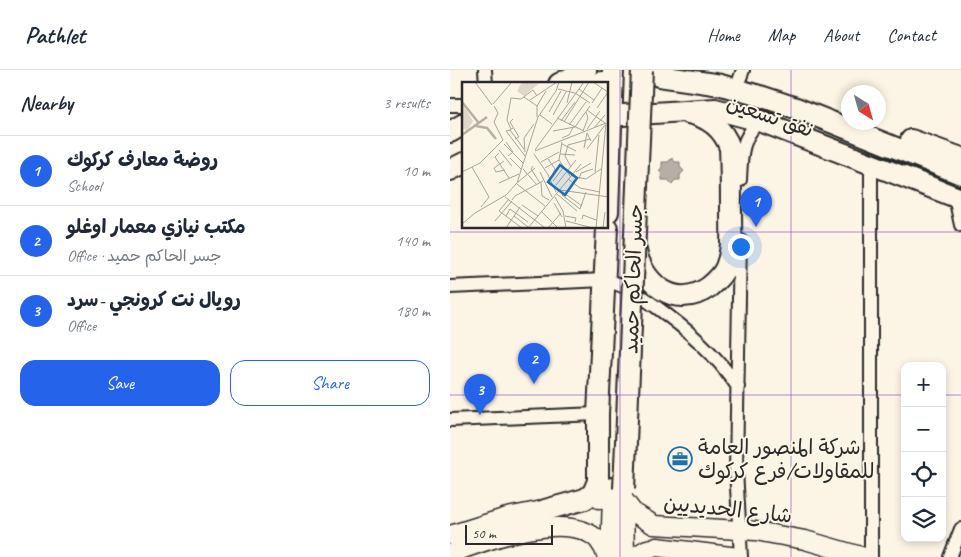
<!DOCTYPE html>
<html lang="en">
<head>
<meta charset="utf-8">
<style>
  body { margin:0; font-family:Caveat,"Playpen Sans Arabic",sans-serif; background:#f6f6f7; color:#1f2937 }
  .controls { position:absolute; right:15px; bottom:15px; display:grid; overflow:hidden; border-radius:10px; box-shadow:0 2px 8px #0003 }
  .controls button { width:45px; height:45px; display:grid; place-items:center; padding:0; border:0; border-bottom:1px solid #e0e1e3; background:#fff; color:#1f2937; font:25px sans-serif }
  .compass { position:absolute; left:391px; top:15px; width:45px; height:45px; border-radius:50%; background:#fff; box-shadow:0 2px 8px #0003; rotate:143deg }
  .scale { position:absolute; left:15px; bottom:12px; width:88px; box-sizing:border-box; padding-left:5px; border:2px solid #2b2b2b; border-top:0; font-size:14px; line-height:18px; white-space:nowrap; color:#2b2b2b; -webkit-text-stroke:4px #fcf5e5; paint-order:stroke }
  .you { position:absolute; left:290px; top:176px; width:18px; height:18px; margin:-12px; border:4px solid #fff; border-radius:50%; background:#1a73e8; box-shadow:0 0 0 8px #1a73e833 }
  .badge { display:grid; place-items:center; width:32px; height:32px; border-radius:50%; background:#2563eb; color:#fff; font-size:16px; font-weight:700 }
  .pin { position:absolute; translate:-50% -41px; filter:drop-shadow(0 1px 2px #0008) }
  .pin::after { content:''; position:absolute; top:26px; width:18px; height:15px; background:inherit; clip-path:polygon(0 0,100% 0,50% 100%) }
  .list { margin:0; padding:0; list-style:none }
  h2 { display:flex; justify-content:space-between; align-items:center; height:65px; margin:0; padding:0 20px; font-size:21px }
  h2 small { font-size:16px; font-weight:400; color:#747a83 }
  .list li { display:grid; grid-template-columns:32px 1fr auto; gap:15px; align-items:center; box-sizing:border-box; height:70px; padding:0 20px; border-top:1px solid #e0e1e3 }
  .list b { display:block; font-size:19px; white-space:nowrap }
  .list p { margin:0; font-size:16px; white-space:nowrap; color:#747a83 }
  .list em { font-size:16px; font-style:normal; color:#747a83 }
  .actions { display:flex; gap:10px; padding:15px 20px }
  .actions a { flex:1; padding:11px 0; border:1px solid #2563eb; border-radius:15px; text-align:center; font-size:18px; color:#2563eb }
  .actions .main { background:#2563eb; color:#fff }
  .icon { flex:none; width:28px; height:28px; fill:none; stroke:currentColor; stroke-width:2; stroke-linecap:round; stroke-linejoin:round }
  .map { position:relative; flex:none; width:511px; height:487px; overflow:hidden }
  header { display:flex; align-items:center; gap:30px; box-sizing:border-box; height:70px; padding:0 25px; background:#fff; border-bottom:1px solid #e0e1e3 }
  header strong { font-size:24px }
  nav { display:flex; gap:28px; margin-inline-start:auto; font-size:18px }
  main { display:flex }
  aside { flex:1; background:#fff }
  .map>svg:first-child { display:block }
  .water { fill:#b4b0a5; stroke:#7d7b74 }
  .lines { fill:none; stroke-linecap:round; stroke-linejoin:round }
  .primary-tunnel { stroke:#d2cdc0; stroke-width:20; stroke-dasharray:20 10; stroke-linecap:butt }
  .street-casing { stroke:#2b2b2b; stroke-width:16 }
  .secondary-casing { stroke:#2b2b2b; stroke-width:21 }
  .primary-casing { stroke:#2b2b2b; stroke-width:24 }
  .street { stroke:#fcf5e5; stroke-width:12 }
  .secondary { stroke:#fcf5e5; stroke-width:18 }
  .primary { stroke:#fcf5e5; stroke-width:20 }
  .primary-bridge-casing { stroke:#2b2b2b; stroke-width:24; stroke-linecap:butt }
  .primary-bridge { stroke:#fcf5e5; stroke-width:20 }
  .grid { fill:none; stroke:#7b2cbf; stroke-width:1; stroke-opacity:0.55 }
  .labels { text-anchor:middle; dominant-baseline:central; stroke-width:4; stroke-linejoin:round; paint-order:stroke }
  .street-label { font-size:21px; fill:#2b2b2b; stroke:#fcf5e5 }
  .poi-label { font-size:21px; fill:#2b2b2b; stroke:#fcf5e5; text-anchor:start }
  .inset-river { fill:none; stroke:#b4b0a5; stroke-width:2.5 }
  .inset-road { fill:none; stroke:#a8a49b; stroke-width:1 }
  .view { fill:#1f6fb2; fill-opacity:0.15; stroke:#1f6fb2; stroke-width:2.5 }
  .inset-edge { fill:none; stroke:#2b2b2b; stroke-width:2.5 }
</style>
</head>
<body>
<header>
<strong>Pathlet</strong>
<nav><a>Home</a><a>Map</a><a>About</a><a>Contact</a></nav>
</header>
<main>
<aside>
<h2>Nearby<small>3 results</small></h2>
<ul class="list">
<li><span class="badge">1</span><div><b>روضة معارف كركوك</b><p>School</p></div><em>10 m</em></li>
<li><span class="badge">2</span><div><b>مكتب نيازي معمار اوغلو</b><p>Office · جسر الحاكم حميد</p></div><em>140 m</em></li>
<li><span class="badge">3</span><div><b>رويال نت كرونجي -سرد</b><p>Office</p></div><em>180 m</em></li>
</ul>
<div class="actions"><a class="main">Save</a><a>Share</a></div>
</aside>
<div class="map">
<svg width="511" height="487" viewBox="0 0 511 487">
  <rect width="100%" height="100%" fill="#fcf5e5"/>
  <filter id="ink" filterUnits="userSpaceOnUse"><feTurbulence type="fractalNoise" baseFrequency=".02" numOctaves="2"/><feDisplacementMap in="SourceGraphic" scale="10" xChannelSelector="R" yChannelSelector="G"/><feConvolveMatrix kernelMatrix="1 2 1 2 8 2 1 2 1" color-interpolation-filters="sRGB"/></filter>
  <g filter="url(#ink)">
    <path class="water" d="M222,88L225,92H230V97L234,101L230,105V110H225L222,114L218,110H212V104L209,101L212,97V92H218Z"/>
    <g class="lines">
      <path class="primary-tunnel" d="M151,12L207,6"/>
      <g class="street-casing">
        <path id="street" d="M35,0L36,14
          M290,8L293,0
          M0,35H14
          M421,94V487
          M290,110C291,86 291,67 310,51
          M505,127L511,155
          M290,170L286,400L291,487
          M0,217L154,210C174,214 189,225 205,236C238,260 265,283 288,317
          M0,350L148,344
          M500,487L511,459"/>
      </g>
      <g class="secondary-casing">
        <path id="secondary" d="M149,429L162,426L160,487
          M174,430L183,442L204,455L306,461L355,470L414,487
          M174,430L175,487
          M0,465L57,447L108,437
          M0,484C34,471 118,439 148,470C152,475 155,481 157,487
          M184,487L197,479L207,477L288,487"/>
      </g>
      <g class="primary-casing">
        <path id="primary" d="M209,6L271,15L310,26L346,38L511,104
          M109,14L136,0
          M146,14L151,12
          M158,46L265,39L310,51L511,129
          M0,62L14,54
          M461,70L511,88
          M0,100L14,93
          M158,142L163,0
          M185,176C190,211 224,242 259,217C265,212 273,205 276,197C283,180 281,160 281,143C281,121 281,99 280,78C273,58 258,47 238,43
          M162,426V418
          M95,440L135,429L143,423L148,411V344L157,158"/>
      </g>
      <use href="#street" class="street"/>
      <use href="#secondary" class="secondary"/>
      <use href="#primary" class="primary"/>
      <g class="primary-bridge-casing">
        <path id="primary-bridge" d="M174,419L192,0"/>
      </g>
      <use href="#primary-bridge" class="primary-bridge"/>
    </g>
  </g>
  <path class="grid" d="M170,0V487M341,0V487M0,162H511M0,325H455M492,325H511"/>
  <defs>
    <g id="office-ring" transform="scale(1.25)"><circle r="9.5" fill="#fcf5e5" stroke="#1f6fb2" stroke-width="1.5"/><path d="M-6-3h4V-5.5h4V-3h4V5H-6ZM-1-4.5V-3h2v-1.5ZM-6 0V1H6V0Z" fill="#1f6fb2"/></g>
  </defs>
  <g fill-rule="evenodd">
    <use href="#office-ring" x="230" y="389"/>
  </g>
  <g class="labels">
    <g class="street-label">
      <text transform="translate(320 46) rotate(19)">نفق تسعين</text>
      <text transform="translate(183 209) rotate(-88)">جسر الحاكم حميد</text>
      <text transform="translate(278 439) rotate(6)">شارع الحديديين</text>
    </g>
    <g class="poi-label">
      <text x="248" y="377">شركة المنصور العامة<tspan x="248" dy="24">للمقاولات/فرع كركوك</tspan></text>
    </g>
  </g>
  <g transform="translate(12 12)">
    <rect width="146" height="146" fill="#fcf5e5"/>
    <path d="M60,0H79L62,14L55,9ZM0,21L11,39L5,49L0,46Z" fill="#ded8ca"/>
    <path class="inset-river" d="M0,20L16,40M14,44L25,46L34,57M0,53L25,35"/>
    <path class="inset-road" d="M13,0L30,23M131,0L146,10M96,7L113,11L128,21M117,7L132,18M62,15L75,24M68,18L95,0M105,21L110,0M130,21L140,6M31,22L50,0M135,26L146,10M125,28L143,41M87,30L99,9M78,33L90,42M91,33L104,10M75,35V24L84,9M95,36L122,49M51,37L48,40L57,55L53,57M99,39L113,20M102,40L127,0M107,43L124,20M51,46L48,48L62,67M132,46L143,33M49,47L45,38L49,16L59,17L71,8L75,14M125,47L138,29M48,48L44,49L63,74M91,49L113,45L128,24M121,49L126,36L124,30M100,56L107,53L112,44M44,60L51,70L46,74M100,60L97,78L108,94M42,62L61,81M100,62L114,69M122,66L125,51L129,59M125,67L143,43M37,68L50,84M73,68L122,0M73,69L144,41M63,70L62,56L72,42M37,71L33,75L47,96M72,72L87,94M98,72L113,73M48,76L59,87M86,77L93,87L89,96M42,79L32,86L34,90L43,88M79,80L97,70M71,84L69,87L78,101M10,85L27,115L19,125M109,85L103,74L106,63L128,57M83,86L97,78M61,87L75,103M0,90L18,81L41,58L32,40L36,31L32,24M78,90L90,115M114,90L129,81M133,90L137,53M86,93L94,110M110,94L124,97L139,87M106,97L118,106L138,110M117,97L119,91L131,87M91,99L101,86M56,100L73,86M37,101L57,92M79,101L80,114L87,118M55,102L83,124M94,103L114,78M98,108L147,115M102,110L100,113L118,127L124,110M102,111L120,124M95,112L115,129M43,115L83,146M93,115L101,129L104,146M47,117L37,129L60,146M50,118L53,114L81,99M92,121L100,135M60,123L76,134M80,130L96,146M44,134L48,127L66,140M52,134L66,145M103,134L114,136L113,140M120,137L121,133L134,138M33,139L50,119M104,139L131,146M0,142L13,131L44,113L55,101L76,35L94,9L97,0M44,146L58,125M66,146L119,82M86,146L99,131M134,146L144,41M141,146L143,130"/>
    <path class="view" d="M98,83L115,96L103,113L86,100Z"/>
    <rect width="146" height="146" class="inset-edge"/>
  </g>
</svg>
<div class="controls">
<button>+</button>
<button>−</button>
<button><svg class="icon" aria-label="locate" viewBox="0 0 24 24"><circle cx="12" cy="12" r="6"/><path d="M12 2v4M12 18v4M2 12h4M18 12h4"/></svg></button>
<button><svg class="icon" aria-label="layers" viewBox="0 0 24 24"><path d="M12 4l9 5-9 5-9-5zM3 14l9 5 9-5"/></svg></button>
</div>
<svg class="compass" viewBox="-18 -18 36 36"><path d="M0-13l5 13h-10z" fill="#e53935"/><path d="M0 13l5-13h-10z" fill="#747a83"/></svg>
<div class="scale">50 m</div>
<div class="you"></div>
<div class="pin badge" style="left:306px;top:157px">1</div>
<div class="pin badge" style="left:84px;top:314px">2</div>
<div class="pin badge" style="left:30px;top:345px">3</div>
</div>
</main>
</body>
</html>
